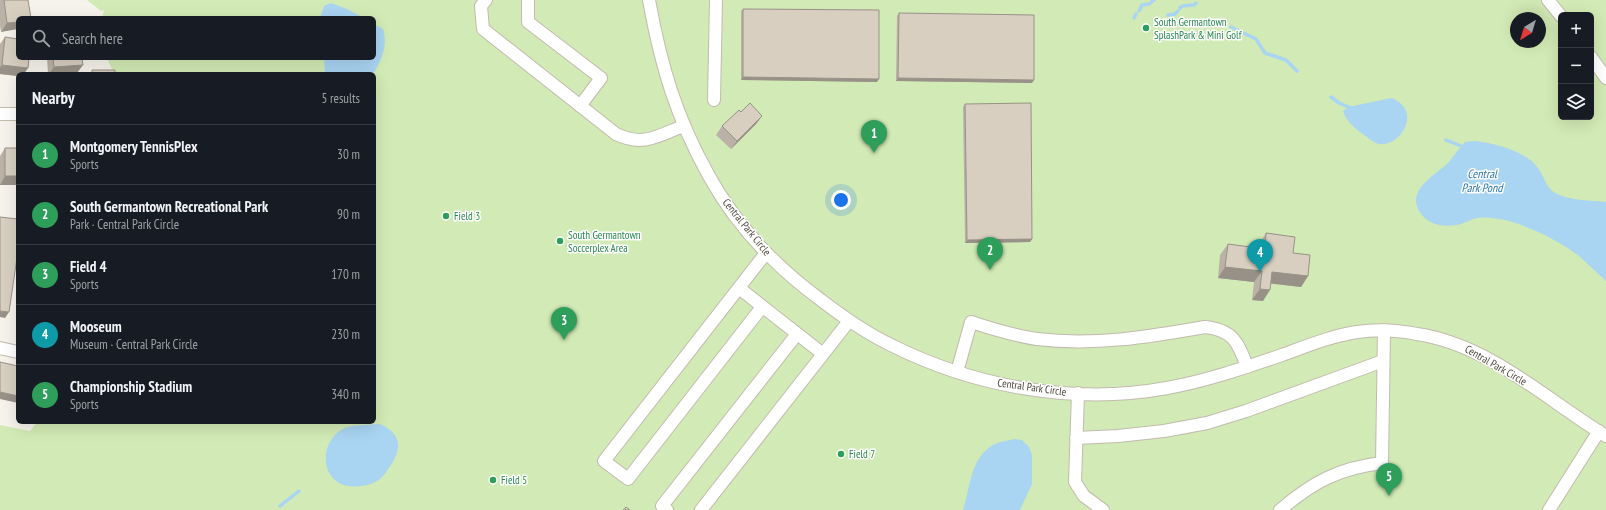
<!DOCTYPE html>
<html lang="en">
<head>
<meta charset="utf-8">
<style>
  body { margin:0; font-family:"PT Sans Narrow",sans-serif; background:#242831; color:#f1f3f6 }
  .controls { position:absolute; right:12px; top:12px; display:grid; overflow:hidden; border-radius:6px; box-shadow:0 4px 16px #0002 }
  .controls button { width:36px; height:36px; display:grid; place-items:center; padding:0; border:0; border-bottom:1px solid #363941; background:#171b24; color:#f1f3f6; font:20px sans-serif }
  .compass { position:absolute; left:1510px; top:12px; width:36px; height:36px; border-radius:50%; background:#171b24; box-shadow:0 4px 16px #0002; rotate:218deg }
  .you { position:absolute; left:841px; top:200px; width:14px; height:14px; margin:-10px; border:3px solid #fff; border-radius:50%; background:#1a73e8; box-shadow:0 0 0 6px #1a73e833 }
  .badge { display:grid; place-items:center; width:26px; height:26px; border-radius:50%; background:#db2777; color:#fff; font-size:13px; font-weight:700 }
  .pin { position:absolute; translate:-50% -33px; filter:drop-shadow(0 1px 2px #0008) }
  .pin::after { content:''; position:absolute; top:21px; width:14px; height:12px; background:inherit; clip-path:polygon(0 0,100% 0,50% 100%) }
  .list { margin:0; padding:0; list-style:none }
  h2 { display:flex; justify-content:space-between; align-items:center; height:52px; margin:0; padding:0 16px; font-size:17px }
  h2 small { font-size:13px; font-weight:400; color:#9ea1a6 }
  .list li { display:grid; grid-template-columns:26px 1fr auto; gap:12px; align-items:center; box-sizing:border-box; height:60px; padding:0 16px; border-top:1px solid #363941 }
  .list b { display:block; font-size:15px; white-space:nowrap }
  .list p { margin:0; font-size:13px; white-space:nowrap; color:#9ea1a6 }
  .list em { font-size:13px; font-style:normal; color:#9ea1a6 }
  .icon { flex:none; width:22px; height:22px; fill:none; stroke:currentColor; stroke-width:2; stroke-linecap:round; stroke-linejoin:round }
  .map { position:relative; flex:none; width:1606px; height:510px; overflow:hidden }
  .search { position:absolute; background:#171b24; box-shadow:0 4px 16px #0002; left:16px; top:16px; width:360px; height:44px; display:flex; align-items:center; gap:10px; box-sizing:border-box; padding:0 14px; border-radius:6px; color:#9ea1a6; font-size:15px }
  .panel { position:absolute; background:#171b24; box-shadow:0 4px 16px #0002; left:16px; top:72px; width:360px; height:352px; border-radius:6px }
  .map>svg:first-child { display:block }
  .green { fill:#d2eab5; fill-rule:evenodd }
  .water { fill:#a9d4f2 }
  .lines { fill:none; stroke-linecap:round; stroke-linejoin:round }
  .stream { stroke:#a9d4f2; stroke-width:3.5 }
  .minor-casing { stroke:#c2bbae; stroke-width:14 }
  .minor { stroke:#fff; stroke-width:12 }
  .wall { fill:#bab2a6 }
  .shaded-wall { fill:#979187 }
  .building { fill:#d8cfc1; stroke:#979187 }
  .leisure-dot { fill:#2e9e5b; stroke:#fff; stroke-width:1.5 }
  .labels { text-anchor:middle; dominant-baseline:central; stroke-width:3; stroke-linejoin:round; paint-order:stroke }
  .leisure-label { font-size:11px; fill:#27864d; stroke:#fff; text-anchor:start }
  .street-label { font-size:11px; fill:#4b4439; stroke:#fff }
  .water-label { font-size:12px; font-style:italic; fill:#2e7ab2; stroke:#fff }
</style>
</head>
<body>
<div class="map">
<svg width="1606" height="510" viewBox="0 0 1606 510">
  <rect width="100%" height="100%" fill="#f6f3ec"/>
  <path class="green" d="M87,0H1606V510H0V425L30,431L37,422H374V74H114L107,58H374V18H102L104,10L101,11ZM1561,15H1591V117H1561ZM1516,18H1540V42H1516Z"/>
  <path class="water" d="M331,3L347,9L364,18H320L324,6Z
    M374,24L383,29C388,45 382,60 373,74H325L324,58H374Z
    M1392,98C1395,100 1398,101 1400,103C1418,117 1399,147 1379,144C1374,143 1367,137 1363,134C1354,128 1346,121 1343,111L1348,107Z
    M1475,141C1494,143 1526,151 1538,168C1544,176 1546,188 1555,193C1569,201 1590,200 1606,202V281C1597,273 1588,264 1579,256C1561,242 1522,222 1499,219C1493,218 1484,217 1478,218C1470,219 1463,225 1455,225C1443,227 1430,225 1422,215C1403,192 1434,176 1448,163C1454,156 1459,148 1465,142Z
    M380,424C400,433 403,447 391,465C388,469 384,476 380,479C370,487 349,489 339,483C319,471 323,441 341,430C349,424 371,425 380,424Z
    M1014,439L1022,440L1029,447L1032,455V484L1020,510H963C970,489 970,461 990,447C996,442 1006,441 1014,439Z"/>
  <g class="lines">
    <path class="stream" d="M1180,8L1182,6L1194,5L1196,3
      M1139,11L1142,5L1149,4L1154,0
      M1168,15L1175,14L1178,11
      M1134,18L1136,14
      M1231,27L1256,39L1265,53L1286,60L1297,71
      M1331,97L1339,103L1351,108
      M1446,140L1461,146
      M280,506L299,491"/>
    <g class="minor-casing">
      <path id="minor" d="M486,0L481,6L483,29L616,134C643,147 658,136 683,126
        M528,0V22L601,78L580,106
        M649,0C661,66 676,117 709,176C736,225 776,267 821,300C843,317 866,333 891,345C975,387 1074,405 1167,388C1206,381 1244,368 1282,355C1307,346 1331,336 1357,332C1377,329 1397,330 1417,334C1490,345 1545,399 1606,436
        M1548,0L1561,16
        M1591,57L1606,78
        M714,100L716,0
        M0,114H18
        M739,288L823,354
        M762,307L628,479L604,461L766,253
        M0,348L18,352
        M957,372L971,322C993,329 1014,336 1037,339C1094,346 1148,337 1205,327C1233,330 1238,342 1247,367
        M1078,393L1075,482L1084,496L1103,510
        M1076,438L1118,436L1164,431L1207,423L1246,411L1383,361
        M667,510L662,506L797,334
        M701,510L849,321
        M1280,510C1313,482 1339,468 1382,463L1384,330
        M1549,510L1599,431"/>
    </g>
    <use href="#minor" class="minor"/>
  </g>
  <path class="wall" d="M0,0H28L1,32L0,26Z
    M743,9L877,82L741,80V11Z
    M899,13L1032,83L896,81L897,16Z
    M5,37L18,76L0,74V44Z
    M47,58H82L77,73L69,74H48Z
    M965,104L1032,239L1030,242L965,243L963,107Z
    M741,112L762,116L756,124L731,149L716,135L722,126Z
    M5,148H18V185H0V156Z
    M1266,233L1293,253L1308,276L1301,287L1271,283L1263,301L1252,300L1254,282L1218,278L1220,255L1228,244L1258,248L1259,244Z"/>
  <path class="shaded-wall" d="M18,22V29L1,32L7,23Z
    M2,65L28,68L24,74H18V76L0,74V67Z
    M83,65L77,73L49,74L54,67Z
    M743,77L879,79L877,82L741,80Z
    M898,78L1034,80L1032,83L896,81Z
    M762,116L756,124L731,149L737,141Z
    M5,176H18V185H0Z
    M1032,239L1030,242L965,243L967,240Z
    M1225,267L1262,271L1254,282L1218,278Z
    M1272,272L1308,276L1301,287L1265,283Z
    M1260,289L1270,290L1263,301L1252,300Z
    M0,311L9,312L5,318L0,317Z
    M0,392L18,396V403L0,399Z"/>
  <path class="building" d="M4,0H28L31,18H18V22L7,23Z
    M743,9L879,10V79L743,77Z
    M899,13L1034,15V80L898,78Z
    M5,37L18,39V58H29L28,68L2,65Z
    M53,58H82L83,65L54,67Z
    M92,70H115V74H92Z
    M750,103L762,116L737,141L722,126L739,110L741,112Z
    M1031,103L1032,239L967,240L965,104Z
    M5,148H18V176H5Z
    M0,217L18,219V237L17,243H18V251L9,312L0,311Z
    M1266,233L1295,237L1293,253L1310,255L1308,276L1272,272L1270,290L1260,289L1262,271L1225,267L1228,244L1265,249Z
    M0,362L18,366V396L0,392Z
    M626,507L630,510H623Z"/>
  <g class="leisure-dot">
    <circle cx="1146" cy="28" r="4"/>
    <circle cx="446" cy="216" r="4"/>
    <circle cx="560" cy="241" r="4"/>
    <circle cx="841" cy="454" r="4"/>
    <circle cx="493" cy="480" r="4"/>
  </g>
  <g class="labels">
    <g class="leisure-label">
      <text x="1154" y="22">South Germantown<tspan x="1154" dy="13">SplashPark &amp; Mini Golf</tspan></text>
      <text x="454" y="216">Field 3</text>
      <text x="568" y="235">South Germantown<tspan x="568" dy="13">Soccerplex Area</tspan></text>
      <text x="849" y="454">Field 7</text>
      <text x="501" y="480">Field 5</text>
    </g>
    <g class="street-label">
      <text transform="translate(747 227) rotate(51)">Central Park Circle</text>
      <text transform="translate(1496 365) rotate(30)">Central Park Circle</text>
      <text transform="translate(1032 387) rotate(8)">Central Park Circle</text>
    </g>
    <g class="water-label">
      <text x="1482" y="173">Central<tspan x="1482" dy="14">Park Pond</tspan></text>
    </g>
  </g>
</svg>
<div class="controls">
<button>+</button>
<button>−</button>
<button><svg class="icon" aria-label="layers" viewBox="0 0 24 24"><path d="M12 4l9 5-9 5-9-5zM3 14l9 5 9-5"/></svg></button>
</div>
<svg class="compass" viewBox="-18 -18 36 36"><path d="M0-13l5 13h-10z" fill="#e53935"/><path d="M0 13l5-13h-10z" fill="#9ea1a6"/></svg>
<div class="you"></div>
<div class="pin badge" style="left:874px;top:153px;background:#2e9e5b">1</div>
<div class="pin badge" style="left:990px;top:270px;background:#2e9e5b">2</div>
<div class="pin badge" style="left:564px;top:340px;background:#2e9e5b">3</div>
<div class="pin badge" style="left:1260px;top:272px;background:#0f9aa8">4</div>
<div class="pin badge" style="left:1389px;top:496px;background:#2e9e5b">5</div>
<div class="search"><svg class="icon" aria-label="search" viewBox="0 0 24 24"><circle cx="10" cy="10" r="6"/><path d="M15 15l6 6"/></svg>Search here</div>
<section class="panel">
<h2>Nearby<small>5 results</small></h2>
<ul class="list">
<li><span class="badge" style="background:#2e9e5b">1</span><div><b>Montgomery TennisPlex</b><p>Sports</p></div><em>30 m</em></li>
<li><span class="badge" style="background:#2e9e5b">2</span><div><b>South Germantown Recreational Park</b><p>Park · Central Park Circle</p></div><em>90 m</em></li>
<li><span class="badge" style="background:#2e9e5b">3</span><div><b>Field 4</b><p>Sports</p></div><em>170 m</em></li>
<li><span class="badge" style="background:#0f9aa8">4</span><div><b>Mooseum</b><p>Museum · Central Park Circle</p></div><em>230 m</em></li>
<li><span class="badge" style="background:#2e9e5b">5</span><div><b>Championship Stadium</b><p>Sports</p></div><em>340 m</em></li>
</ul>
</section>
</div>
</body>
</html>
